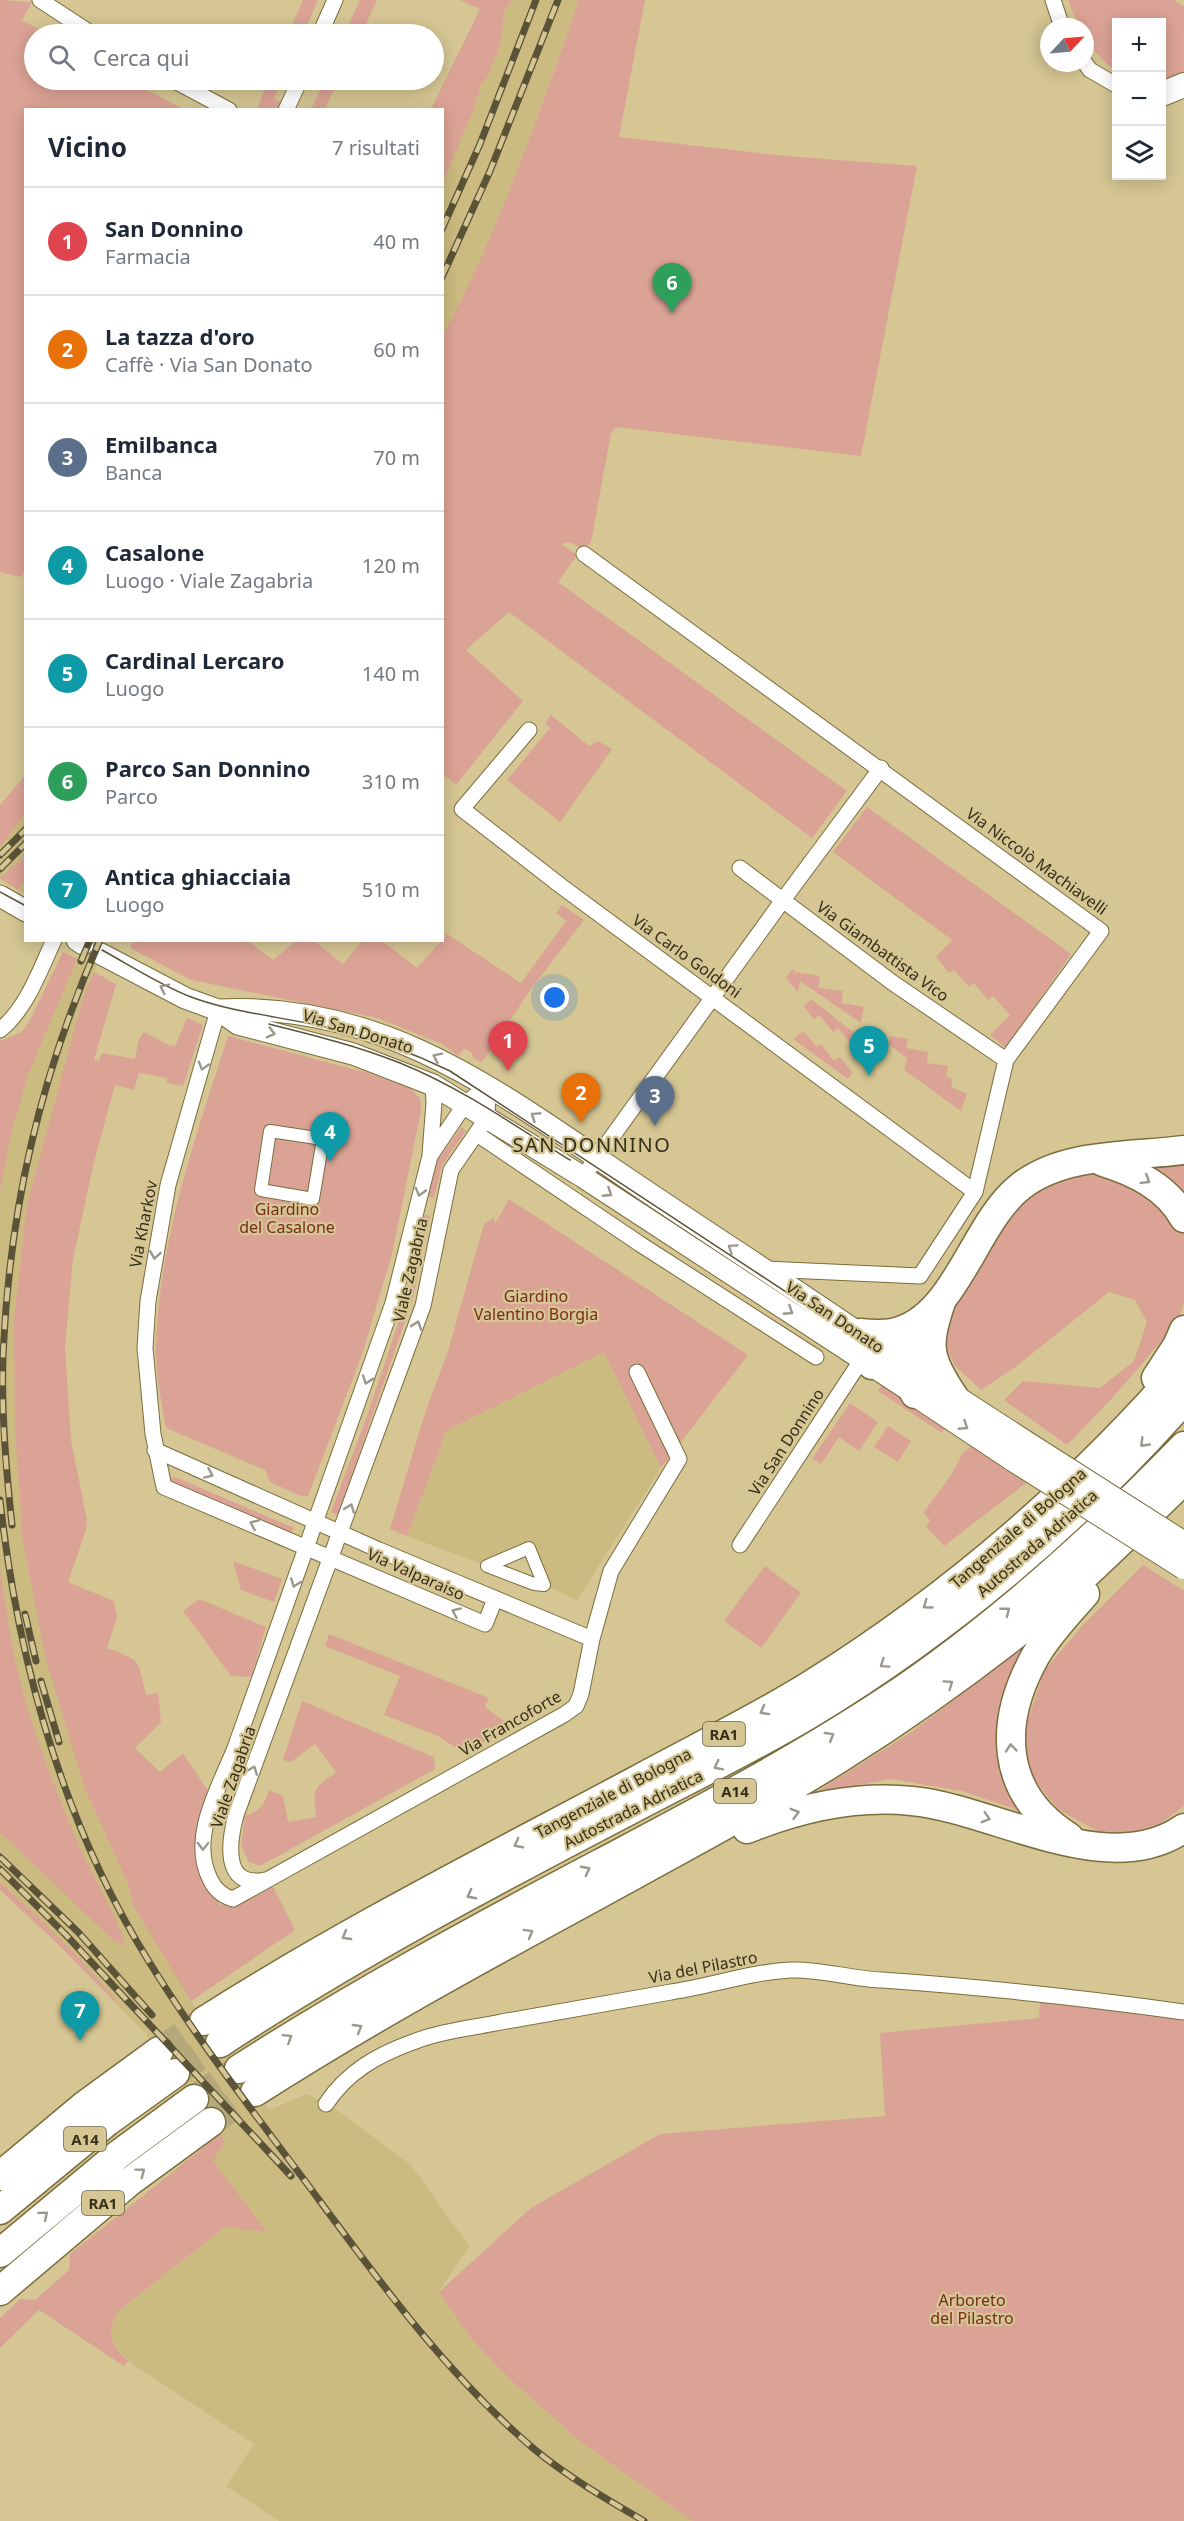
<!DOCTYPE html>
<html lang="it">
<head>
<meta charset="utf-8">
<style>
  body { margin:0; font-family:"Noto Sans",sans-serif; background:#f6f6f7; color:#1f2937 }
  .controls { position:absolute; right:18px; top:18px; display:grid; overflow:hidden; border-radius:0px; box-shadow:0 3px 15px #0003 }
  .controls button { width:54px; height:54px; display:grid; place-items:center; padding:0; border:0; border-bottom:2px solid #e0e1e3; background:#fff; color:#1f2937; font:30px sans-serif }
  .compass { position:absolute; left:1040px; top:18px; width:54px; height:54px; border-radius:50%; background:#fff; box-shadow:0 3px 15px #0003; rotate:64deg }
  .you { position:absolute; left:555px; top:998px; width:21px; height:21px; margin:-15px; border:4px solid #fff; border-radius:50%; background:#1a73e8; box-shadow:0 0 0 9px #1a73e833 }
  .badge { display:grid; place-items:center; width:39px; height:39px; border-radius:50%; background:#2563eb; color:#fff; font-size:20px; font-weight:700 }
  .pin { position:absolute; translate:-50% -50px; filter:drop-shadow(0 2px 3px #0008) }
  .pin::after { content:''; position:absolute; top:32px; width:21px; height:18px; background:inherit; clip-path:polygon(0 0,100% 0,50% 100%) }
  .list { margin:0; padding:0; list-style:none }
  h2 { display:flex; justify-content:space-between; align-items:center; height:78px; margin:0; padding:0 24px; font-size:26px }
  h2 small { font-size:20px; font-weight:400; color:#747a83 }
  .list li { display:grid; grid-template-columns:39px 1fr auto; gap:18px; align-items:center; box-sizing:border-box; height:108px; padding:0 24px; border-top:2px solid #e0e1e3 }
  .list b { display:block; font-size:22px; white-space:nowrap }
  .list p { margin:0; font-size:20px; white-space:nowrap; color:#747a83 }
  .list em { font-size:20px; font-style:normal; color:#747a83 }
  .icon { flex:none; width:33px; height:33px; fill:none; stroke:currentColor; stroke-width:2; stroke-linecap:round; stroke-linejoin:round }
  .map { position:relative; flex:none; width:1184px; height:2521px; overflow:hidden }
  .search { position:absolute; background:#fff; box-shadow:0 3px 15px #0003; left:24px; top:24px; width:420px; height:66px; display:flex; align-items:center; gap:15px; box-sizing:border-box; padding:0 21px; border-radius:33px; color:#747a83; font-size:22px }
  .panel { position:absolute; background:#fff; box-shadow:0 3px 15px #0003; left:24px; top:108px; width:420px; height:834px; border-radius:0px }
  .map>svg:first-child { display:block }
  .built { fill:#ccbb80 }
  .green { fill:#dba395 }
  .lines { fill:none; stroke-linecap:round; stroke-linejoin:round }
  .motorway-tunnel { stroke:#b5a87b; stroke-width:28; stroke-dasharray:28 14; stroke-linecap:butt }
  .pedestrian-casing { stroke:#7a6d3c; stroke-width:14 }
  .minor-casing { stroke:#7a6d3c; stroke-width:17 }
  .secondary-casing { stroke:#7a6d3c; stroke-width:23 }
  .primary-casing { stroke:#7a6d3c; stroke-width:26 }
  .motorway-casing { stroke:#7a6d3c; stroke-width:31 }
  .pedestrian { stroke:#fff; stroke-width:12 }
  .minor { stroke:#fff; stroke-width:15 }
  .secondary { stroke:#fff; stroke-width:21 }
  .primary { stroke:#fff; stroke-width:24 }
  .motorway { stroke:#fff; stroke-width:28 }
  .tram { stroke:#5b5337; stroke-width:1.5 }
  .rail-casing { stroke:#5b5337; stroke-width:7 }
  .rail { stroke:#d5c693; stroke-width:4.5; stroke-dasharray:14; stroke-linecap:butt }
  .primary-bridge-casing { stroke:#7a6d3c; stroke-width:26; stroke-linecap:butt }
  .primary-bridge { stroke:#fff; stroke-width:24 }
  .oneway { stroke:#9a978c }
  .labels { text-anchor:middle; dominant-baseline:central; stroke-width:4.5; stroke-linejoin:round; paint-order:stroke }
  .shield { fill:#d5c693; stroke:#655c3e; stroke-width:1.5 }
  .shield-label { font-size:15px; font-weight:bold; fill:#352f1a }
  .street-label { font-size:16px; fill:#352f1a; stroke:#d5c693 }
  .park-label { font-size:16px; fill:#792c1a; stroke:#d5c693 }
  .quarter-label { font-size:20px; letter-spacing:1.5px; fill:#352f1a; stroke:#d5c693 }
</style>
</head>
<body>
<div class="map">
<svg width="1184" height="2521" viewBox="0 0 1184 2521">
  <rect width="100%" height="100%" fill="#d5c693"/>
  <path class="built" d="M492,0H579L516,177L469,287L443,338V119Z
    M25,776V894L0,879V805Z
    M85,941H106L94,972L116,984L94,1059L35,1388L71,1651L213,1986L191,2001L269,2110L307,2094L334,2108L410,2164L469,2246L439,2292L472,2340L512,2381L582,2443L692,2521H279L226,2486L254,2444L128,2361L112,2342L110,2331L113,2320L121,2309L225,2227L266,2231L212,2161L225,2141L145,2033L58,1944L0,1890V1099L22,1032L35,1012L63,952L77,959Z
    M604,1352L661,1468L577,1600L544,1585L529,1548L487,1566L407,1536L447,1430Z"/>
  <path class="green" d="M0,0L32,2L22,20L48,34H34V80H129L183,109L26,110V569L21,577L0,572Z
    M303,0H318L303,34H288Z
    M360,0H377L361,34H344Z
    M460,0H511L504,12L500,46L487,77L481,84L475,106L443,182L442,110L431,109L480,9Z
    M579,0H645L619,137L786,156L917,166L861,456L616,427L611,433L591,542L585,550L570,542L561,544L577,555L558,582L847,791L812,838L509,612L466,650L523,701L456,785L443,774L442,338C499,230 539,115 579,0Z
    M1068,0H1174L1184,6V73L1174,78H1162V22H1116V68L1109,66L1086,42L1085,27H1079Z
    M268,80H282L274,98L282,103L277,109L257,110Z
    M325,80H338L325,109H311Z
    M551,715L589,746L598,741L612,749L560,822L507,780L550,728L545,723Z
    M25,776V814L0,847V805Z
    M867,807L1071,954L1006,1048L990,1035L1010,1015L993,996L988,1000L974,983L969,987L954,970L949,973L936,957L952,940L833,852Z
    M25,856V880L18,890L0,878Z
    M562,905L584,920L531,989L482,1062L473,1058L472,1053L464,1048L458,1056L442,1044L377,1018L191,980L130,948L134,941H248L273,960L296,941H314L343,964L362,941H382L417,968L447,934L521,983L566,921L556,913Z
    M63,952L77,959L28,1075L12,1130L0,1190V1041L22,1032L27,1026Z
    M793,969L795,972L820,976L818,988L843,991L841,1003L864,1007L861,1023L800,981L798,992L786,978Z
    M94,972L116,984L94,1060L99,1061L102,1053L135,1059L139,1039L144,1032L169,1045L175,1046L187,1018L203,1025L183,1086L167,1083V1078L139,1073L134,1090L115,1085L94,1162L73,1259L65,1347L71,1440L87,1521L86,1530L68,1582L114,1601L117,1617L107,1648C141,1660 138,1660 146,1695L158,1693L161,1722L135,1748L160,1772L183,1753L210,1794L201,1875L220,1905L235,1904L272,1885L295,1930L191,2001L133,1905L128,1883L85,1789L45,1656L23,1541L15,1431L14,1320L27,1205L83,998Z
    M811,999L875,1049L873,1061L856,1041L851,1044L838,1028L833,1032L819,1015L814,1019L804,1007Z
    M803,1031L817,1047L821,1044L834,1061L840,1057L853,1073L848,1079L793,1039Z
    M228,1036L368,1073L410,1088L420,1099L421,1111L392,1254L363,1352L308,1496H301L270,1482L265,1470L166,1428C161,1400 155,1371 156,1342C160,1238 196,1135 228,1036Z
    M890,1036L908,1039L906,1048L928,1052L927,1063L948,1066L946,1077L953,1079L951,1087L967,1094L961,1111L904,1070L907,1058L888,1044Z
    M462,1127L466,1131L442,1165L434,1198L428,1196L438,1160Z
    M1184,1160V1191L1169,1178L1142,1164Z
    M1088,1171L1126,1177L1184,1228V1301L1179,1321L1115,1395L1067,1445L1004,1400L1023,1381L1100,1388L1134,1361L1147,1322L1135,1300L1109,1292L1014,1368L981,1390L955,1366L944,1343L949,1311L1008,1215L1035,1193Z
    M509,1199L748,1355L661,1468L604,1352L447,1430L407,1536L390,1529L424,1416L448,1351L484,1224L494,1218L495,1224Z
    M424,1215L430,1216L413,1298L338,1515L331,1512L367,1416L408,1294Z
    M882,1384L946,1427L942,1433L878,1391Z
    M850,1403L878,1422L859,1451L839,1437L821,1464L812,1459Z
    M888,1426L911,1441L898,1462L874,1447Z
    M971,1446L1026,1483L944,1546L926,1527L930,1520L923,1513L950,1477L963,1453Z
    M173,1476L294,1528L291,1534L170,1483Z
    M233,1561L282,1579L274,1602L241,1590Z
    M1143,1565L1184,1591V1806L1153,1829L1102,1834L1058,1809L1027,1771L1026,1726L1044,1671L1083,1625Z
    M765,1566L801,1593L761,1648L724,1621Z
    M0,1569C5,1599 9,1630 15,1660C28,1719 51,1778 74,1834C89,1871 111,1904 125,1942L121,1943L114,1941L0,1832Z
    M199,1599L266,1627L251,1677L231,1676L183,1611Z
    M329,1634L489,1698L485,1707L512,1727L464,1753L438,1736L384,1715L400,1676L325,1646Z
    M1024,1647C1012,1674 990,1724 998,1754C1003,1771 1024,1803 1033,1820L1009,1807L962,1791L891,1779L815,1793L910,1733Z
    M302,1701L434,1757L435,1769L260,1866L249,1862L241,1846L245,1816C259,1812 265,1804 269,1790L283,1796L288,1822L316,1817C313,1786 312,1791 336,1772L315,1744L291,1762L283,1760Z
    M0,1882C44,1922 88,1964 124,2011L58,1944L0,1890Z
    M1040,2001L1184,2018V2521H692L582,2443L512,2381L472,2340L439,2292L531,2208L660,2134L885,2116L880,2033L1039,2018Z
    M220,2134L225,2141L213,2161L267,2232L225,2227L121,2309C105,2330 109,2343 128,2361L124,2366L39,2310L0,2348V2318L20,2299L35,2300L69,2270L70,2254Z"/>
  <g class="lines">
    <path class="motorway-tunnel" d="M159,2051L204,2021
      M175,2073L220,2043
      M194,2099L239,2069
      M211,2122L255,2092"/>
    <g class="pedestrian-casing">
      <path id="pedestrian" d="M270,1131L323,1139L313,1199L261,1190Z
        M529,1548L544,1585L534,1584L487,1566Z"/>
    </g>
    <g class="minor-casing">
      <path id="minor" d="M40,0L92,34
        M1053,0L1062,27
        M320,34L335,0
        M1085,63L1090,70L1116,85
        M173,80L229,110
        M286,110L300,80
        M584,554L1101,931L1006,1060L975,1192L920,1276L765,1269
        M529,730L462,809L561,886L975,1192
        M740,868L893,983L1006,1060
        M218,1010L168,1185L148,1301L145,1348L153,1434L164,1487L485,1624L495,1599
        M0,1030C27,1008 39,972 54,940
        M488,1085L465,1104L430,1156L393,1303L235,1748C219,1788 189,1837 210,1879C215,1890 222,1896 233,1899L565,1714L576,1706L581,1694L592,1639L611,1571L679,1459L637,1372
        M477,1134L640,1244L816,1357
        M430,1154L434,1103L433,1085
        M583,1177L783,900L881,768
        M155,1450L379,1550L592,1639
        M740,1545L862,1359
        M265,1880C222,1889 229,1841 236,1815L423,1306L451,1170L487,1118L488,1085
        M326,2104C347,2072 377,2055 413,2042C441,2031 472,2028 501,2022C558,2012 615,2002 671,1992C712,1986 750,1972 791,1970C821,1969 852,1979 882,1980C983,1987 1083,1998 1184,2012"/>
    </g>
    <g class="secondary-casing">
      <path id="secondary" d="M0,896L26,911
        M77,940L83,944
        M101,954L185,998L218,1010L238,1024L353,1054L433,1085L583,1177L915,1394
        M218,1010C390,1001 509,1100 643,1189C729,1247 817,1303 902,1363"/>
    </g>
    <g class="primary-casing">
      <path id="primary" d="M1162,94L1184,85
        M902,1363L1024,1442
        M915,1394L1013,1459"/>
    </g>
    <g class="motorway-casing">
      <path id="motorway" d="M1103,1162C1135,1172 1167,1187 1184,1218
        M941,1302C926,1347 928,1357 954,1397
        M860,1333C870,1334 881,1335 892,1333C956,1321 973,1223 1021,1186C1065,1152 1131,1157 1184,1150
        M872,1365L902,1363L918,1354
        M1156,1378L1177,1346L1184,1330
        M915,1394C896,1362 897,1351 919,1322
        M747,1829C799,1808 856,1795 912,1801C995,1809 1108,1882 1184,1828
        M1069,1837C999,1793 998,1722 1036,1655C1049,1633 1068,1613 1085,1594
        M204,2021C344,1932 491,1858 637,1780C694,1749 754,1720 809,1686C950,1598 1075,1490 1184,1365
        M220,2043C352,1956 492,1882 632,1809C691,1778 751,1749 808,1715C948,1631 1076,1522 1184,1400
        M239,2069C356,1994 478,1928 601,1863C699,1811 797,1760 889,1699C997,1627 1094,1539 1184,1446
        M255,2092C375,2015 500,1948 625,1880C697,1840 770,1802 840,1758C908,1715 974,1668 1036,1618C1088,1575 1135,1527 1184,1480
        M0,2176L85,2105L159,2051
        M0,2210L108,2121L175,2073
        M0,2253L119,2154L194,2099
        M0,2291L129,2182L211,2122"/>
    </g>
    <use href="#pedestrian" class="pedestrian"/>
    <use href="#minor" class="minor"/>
    <use href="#secondary" class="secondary"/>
    <use href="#primary" class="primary"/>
    <use href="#motorway" class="motorway"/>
    <path class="tram" d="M0,892L26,906
      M85,940V941
      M102,950C131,966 160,985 191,997C237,1014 287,1017 334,1029C375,1039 413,1053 450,1071L818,1313
      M269,1024C313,1035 358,1046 400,1063C460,1087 515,1126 570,1160"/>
    <g class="rail-casing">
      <path id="rail" d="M442,229L480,144L536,0
        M442,277L490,171L558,0
        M0,855L26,829
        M0,869L26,843
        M81,961L90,940
        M0,1500C18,1662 62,1821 148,1960C197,2040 255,2114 311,2189C379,2281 447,2375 534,2449C568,2477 606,2499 644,2521
        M12,1525C6,1470 1,1414 3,1358C9,1208 40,1077 100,940
        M25,1614L36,1661
        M41,1681L59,1742
        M0,1857L78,1932L152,2015
        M0,1869L66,1935L291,2176"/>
    </g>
    <use href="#rail" class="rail"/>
    <g class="primary-bridge-casing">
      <path id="primary-bridge" d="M1024,1442L1184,1544
        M1013,1459L1184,1567"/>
    </g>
    <use href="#primary-bridge" class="primary-bridge"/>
  </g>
  <defs><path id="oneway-chevron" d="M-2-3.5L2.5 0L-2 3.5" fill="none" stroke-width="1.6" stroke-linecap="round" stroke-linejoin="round" transform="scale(1.5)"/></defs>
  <g class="oneway">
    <use href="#oneway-chevron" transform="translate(164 988) rotate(-154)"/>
    <use href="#oneway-chevron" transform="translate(271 1033) rotate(15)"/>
    <use href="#oneway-chevron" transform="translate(437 1057) rotate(-154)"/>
    <use href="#oneway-chevron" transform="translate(203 1066) rotate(106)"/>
    <use href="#oneway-chevron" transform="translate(535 1116) rotate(-146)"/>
    <use href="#oneway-chevron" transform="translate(1146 1180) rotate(32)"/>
    <use href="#oneway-chevron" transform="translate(420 1192) rotate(105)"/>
    <use href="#oneway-chevron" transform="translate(608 1193) rotate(33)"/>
    <use href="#oneway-chevron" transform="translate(732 1248) rotate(-146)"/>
    <use href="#oneway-chevron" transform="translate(155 1255) rotate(99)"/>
    <use href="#oneway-chevron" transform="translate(789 1311) rotate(33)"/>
    <use href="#oneway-chevron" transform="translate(417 1325) rotate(-71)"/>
    <use href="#oneway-chevron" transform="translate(367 1380) rotate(109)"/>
    <use href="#oneway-chevron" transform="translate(964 1426) rotate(33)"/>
    <use href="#oneway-chevron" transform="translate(1144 1443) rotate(134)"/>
    <use href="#oneway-chevron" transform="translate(209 1474) rotate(24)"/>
    <use href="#oneway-chevron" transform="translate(350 1508) rotate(-70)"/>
    <use href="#oneway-chevron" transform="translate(254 1524) rotate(-157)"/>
    <use href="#oneway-chevron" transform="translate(295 1583) rotate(110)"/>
    <use href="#oneway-chevron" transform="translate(927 1605) rotate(144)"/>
    <use href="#oneway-chevron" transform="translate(1006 1611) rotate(-38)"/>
    <use href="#oneway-chevron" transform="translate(456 1612) rotate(-156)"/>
    <use href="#oneway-chevron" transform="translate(884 1664) rotate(145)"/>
    <use href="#oneway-chevron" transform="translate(949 1684) rotate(-35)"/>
    <use href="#oneway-chevron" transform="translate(764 1711) rotate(151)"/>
    <use href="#oneway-chevron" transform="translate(830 1736) rotate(-31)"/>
    <use href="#oneway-chevron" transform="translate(1011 1748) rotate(-95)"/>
    <use href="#oneway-chevron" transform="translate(718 1766) rotate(153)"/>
    <use href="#oneway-chevron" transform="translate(253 1770) rotate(-69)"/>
    <use href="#oneway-chevron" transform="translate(795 1813) rotate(-16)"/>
    <use href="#oneway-chevron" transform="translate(986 1818) rotate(17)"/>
    <use href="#oneway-chevron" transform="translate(518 1844) rotate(152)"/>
    <use href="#oneway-chevron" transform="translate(203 1846) rotate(91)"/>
    <use href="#oneway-chevron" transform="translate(586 1870) rotate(-28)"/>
    <use href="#oneway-chevron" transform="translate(471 1895) rotate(152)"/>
    <use href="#oneway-chevron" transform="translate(529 1933) rotate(-29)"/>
    <use href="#oneway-chevron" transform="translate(346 1936) rotate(150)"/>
    <use href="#oneway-chevron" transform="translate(358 2028) rotate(-30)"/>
    <use href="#oneway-chevron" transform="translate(288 2038) rotate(-32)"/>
    <use href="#oneway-chevron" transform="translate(141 2172) rotate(-37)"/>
    <use href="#oneway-chevron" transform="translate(44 2215) rotate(-40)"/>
  </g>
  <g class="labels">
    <g class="shield">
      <rect x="703" y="1722" width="42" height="24" rx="4.5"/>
      <rect x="714" y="1779" width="42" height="24" rx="4.5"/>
      <rect x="64" y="2127" width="42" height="24" rx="4.5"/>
      <rect x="82" y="2191" width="42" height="24" rx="4.5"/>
    </g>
    <g class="shield-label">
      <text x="724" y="1734">RA1</text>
      <text x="735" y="1791">A14</text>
      <text x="85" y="2139">A14</text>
      <text x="103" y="2203">RA1</text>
    </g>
    <g class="street-label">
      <text transform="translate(1037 861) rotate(36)">Via Niccolò Machiavelli</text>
      <text transform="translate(883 951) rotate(36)">Via Giambattista Vico</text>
      <text transform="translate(687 956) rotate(36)">Via Carlo Goldoni</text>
      <text transform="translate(358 1031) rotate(17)">Via San Donato</text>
      <text transform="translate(143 1224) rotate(-79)">Via Kharkov</text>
      <text transform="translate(410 1270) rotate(-77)">Viale Zagabria</text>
      <text transform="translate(835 1317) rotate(34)">Via San Donato</text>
      <text transform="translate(786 1442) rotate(-57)">Via San Donnino</text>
      <text transform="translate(1018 1528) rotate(-41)">Tangenziale di Bologna</text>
      <text transform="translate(1037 1543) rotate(-41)">Autostrada Adriatica</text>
      <text transform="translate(416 1574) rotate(24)">Via Valparaiso</text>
      <text transform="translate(510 1723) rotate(-30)">Via Francoforte</text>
      <text transform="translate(233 1777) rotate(-71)">Viale Zagabria</text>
      <text transform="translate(613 1793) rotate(-28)">Tangenziale di Bologna</text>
      <text transform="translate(633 1809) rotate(-27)">Autostrada Adriatica</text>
      <text transform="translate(703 1967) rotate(-11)">Via del Pilastro</text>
    </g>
    <g class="park-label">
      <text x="287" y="1209">Giardino<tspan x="287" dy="18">del Casalone</tspan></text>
      <text x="536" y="1296">Giardino<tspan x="536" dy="18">Valentino Borgia</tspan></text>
      <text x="972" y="2300">Arboreto<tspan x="972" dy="18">del Pilastro</tspan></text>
    </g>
    <g class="quarter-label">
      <text x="592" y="1144">SAN DONNINO</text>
    </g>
  </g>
</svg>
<div class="controls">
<button>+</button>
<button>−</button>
<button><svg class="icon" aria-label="layers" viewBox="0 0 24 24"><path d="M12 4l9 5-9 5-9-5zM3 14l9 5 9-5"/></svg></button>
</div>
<svg class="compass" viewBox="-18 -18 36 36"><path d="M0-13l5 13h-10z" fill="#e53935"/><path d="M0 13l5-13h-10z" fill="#747a83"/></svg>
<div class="you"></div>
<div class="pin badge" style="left:508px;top:1071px;background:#e0444e">1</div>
<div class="pin badge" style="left:581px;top:1123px;background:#e8710a">2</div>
<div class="pin badge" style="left:655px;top:1126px;background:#5c6f8a">3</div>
<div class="pin badge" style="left:330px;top:1162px;background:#0f9aa8">4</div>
<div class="pin badge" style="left:869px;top:1076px;background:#0f9aa8">5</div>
<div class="pin badge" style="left:672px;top:313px;background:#2e9e5b">6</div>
<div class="pin badge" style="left:80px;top:2041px;background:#0f9aa8">7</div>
<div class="search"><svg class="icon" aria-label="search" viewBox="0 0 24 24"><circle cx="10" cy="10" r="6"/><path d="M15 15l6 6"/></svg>Cerca qui</div>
<section class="panel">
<h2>Vicino<small>7 risultati</small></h2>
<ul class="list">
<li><span class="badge" style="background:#e0444e">1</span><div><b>San Donnino</b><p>Farmacia</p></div><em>40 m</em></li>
<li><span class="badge" style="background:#e8710a">2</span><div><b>La tazza d'oro</b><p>Caffè · Via San Donato</p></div><em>60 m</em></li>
<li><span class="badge" style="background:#5c6f8a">3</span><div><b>Emilbanca</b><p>Banca</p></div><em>70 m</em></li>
<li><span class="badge" style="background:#0f9aa8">4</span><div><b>Casalone</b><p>Luogo · Viale Zagabria</p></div><em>120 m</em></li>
<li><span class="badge" style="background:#0f9aa8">5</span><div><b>Cardinal Lercaro</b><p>Luogo</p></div><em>140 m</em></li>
<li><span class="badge" style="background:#2e9e5b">6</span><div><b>Parco San Donnino</b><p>Parco</p></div><em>310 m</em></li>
<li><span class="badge" style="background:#0f9aa8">7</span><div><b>Antica ghiacciaia</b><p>Luogo</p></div><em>510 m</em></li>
</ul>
</section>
</div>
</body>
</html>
